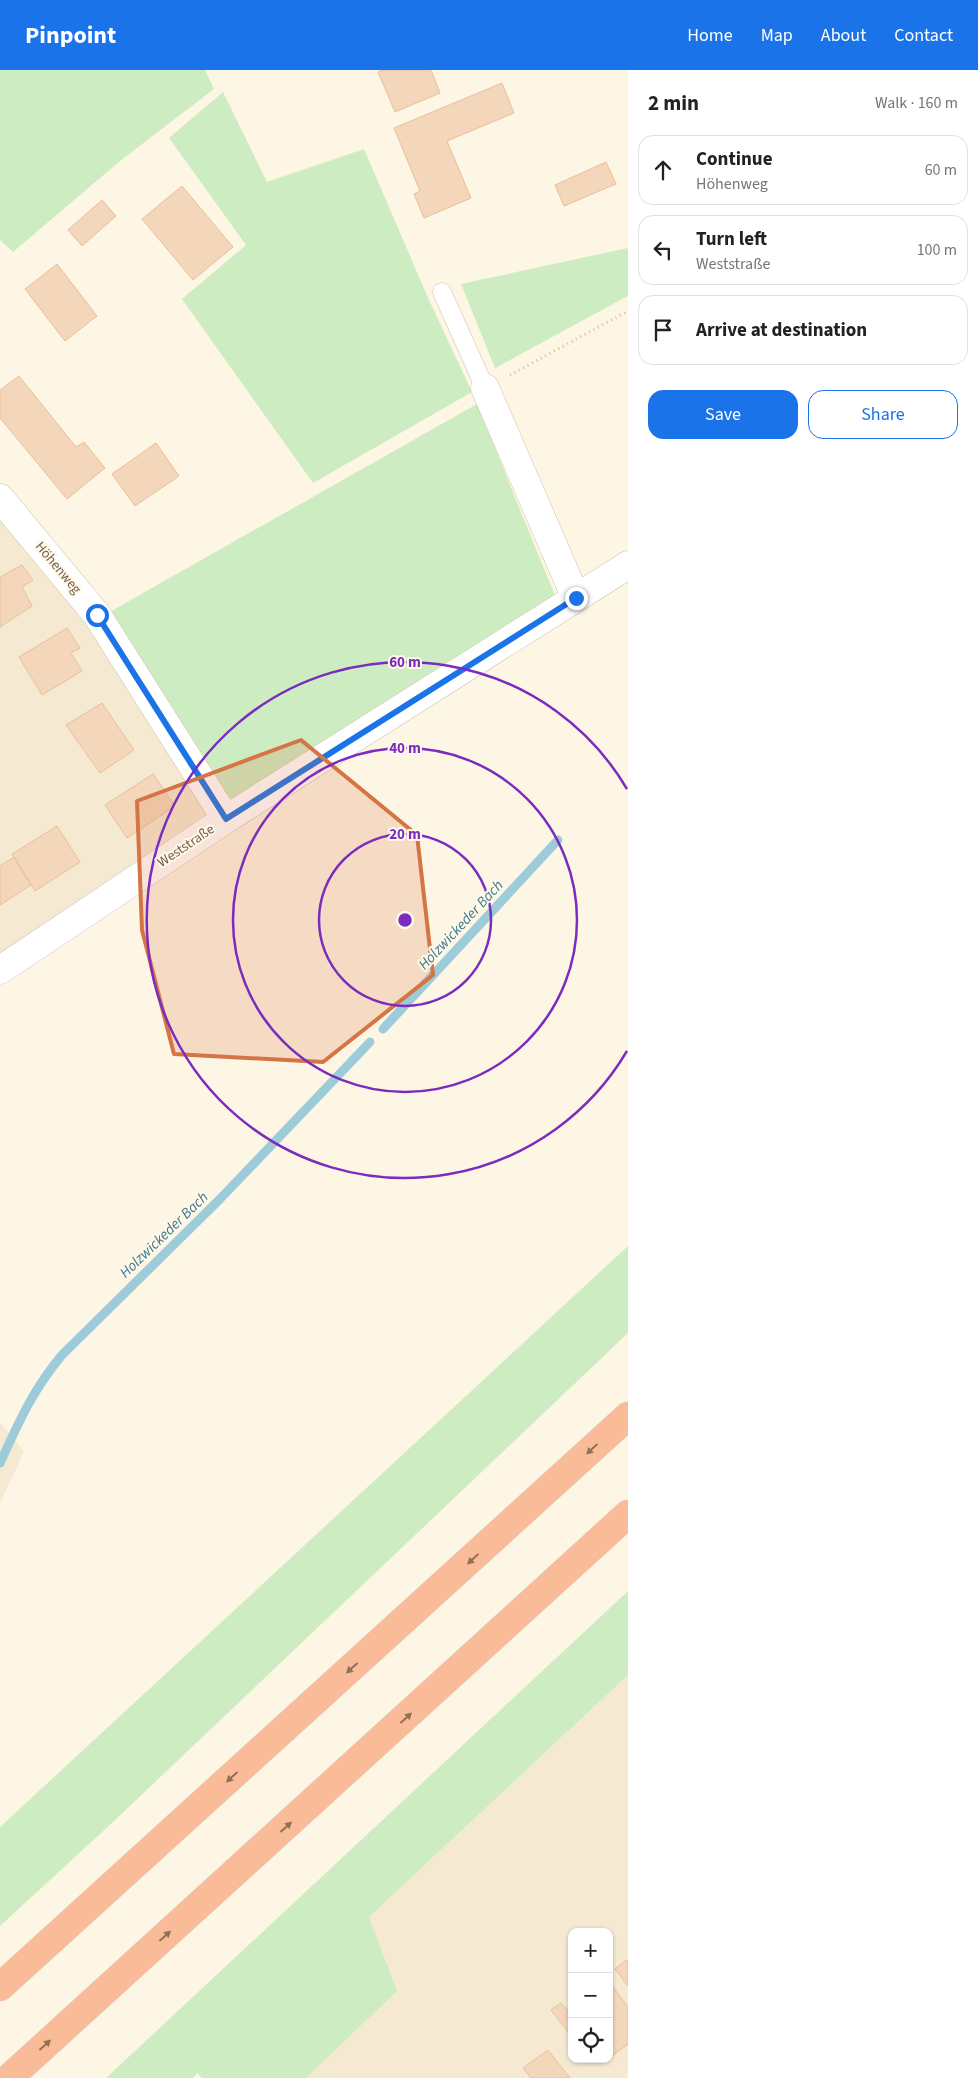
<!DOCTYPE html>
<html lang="en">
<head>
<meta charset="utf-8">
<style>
  body { margin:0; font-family:"Source Sans 3",sans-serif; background:#f6f6f6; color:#222 }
  .controls { position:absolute; right:15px; bottom:15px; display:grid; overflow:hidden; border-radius:10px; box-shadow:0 1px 4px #0004 }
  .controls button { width:45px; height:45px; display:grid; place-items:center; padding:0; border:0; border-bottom:1px solid #e0e0e0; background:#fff; color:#222; font:25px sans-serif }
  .stop { position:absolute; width:15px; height:15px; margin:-11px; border:4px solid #1a73e8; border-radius:50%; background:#fff }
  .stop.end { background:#1a73e8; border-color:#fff; box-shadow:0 1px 5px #0008 }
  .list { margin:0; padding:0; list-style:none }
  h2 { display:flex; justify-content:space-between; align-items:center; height:65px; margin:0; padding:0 20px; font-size:21px }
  h2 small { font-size:16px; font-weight:400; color:#767676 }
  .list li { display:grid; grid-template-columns:32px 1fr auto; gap:15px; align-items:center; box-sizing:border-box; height:70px; margin:0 10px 10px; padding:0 10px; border:1px solid #e0e0e0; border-radius:15px }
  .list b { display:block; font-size:19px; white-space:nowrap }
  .list p { margin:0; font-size:16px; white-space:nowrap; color:#767676 }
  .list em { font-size:16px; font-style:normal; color:#767676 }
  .actions { display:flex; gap:10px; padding:15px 20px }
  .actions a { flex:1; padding:11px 0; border:1px solid #1a73e8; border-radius:15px; text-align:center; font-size:18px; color:#1a73e8 }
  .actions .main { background:#1a73e8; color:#fff }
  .icon { flex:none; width:28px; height:28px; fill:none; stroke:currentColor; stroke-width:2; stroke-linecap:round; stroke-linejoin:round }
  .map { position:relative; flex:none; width:628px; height:2008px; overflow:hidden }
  header { display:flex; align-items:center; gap:30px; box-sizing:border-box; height:70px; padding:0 25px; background:#1a73e8; color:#fff }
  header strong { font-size:24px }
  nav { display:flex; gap:28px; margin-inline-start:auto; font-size:18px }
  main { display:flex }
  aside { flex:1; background:#fff }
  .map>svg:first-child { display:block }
  .residential { fill:#f5e9d2; fill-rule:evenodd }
  .green { fill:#ceecc1 }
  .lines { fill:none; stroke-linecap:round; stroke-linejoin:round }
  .stream { stroke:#9dcbda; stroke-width:9 }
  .building { fill:#f4d7ba; stroke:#e8bf9a }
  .lane-casing { stroke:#d1c1ac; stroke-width:19 }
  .street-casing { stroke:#d1c1ac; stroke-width:29 }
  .highway-casing { stroke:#ded8d3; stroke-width:29 }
  .path { stroke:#d9ba9d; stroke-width:3; stroke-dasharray:1 4; stroke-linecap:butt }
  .lane { stroke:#fff; stroke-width:18 }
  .street { stroke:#fff; stroke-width:28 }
  .highway { stroke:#fabb98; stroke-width:28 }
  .oneway { fill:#917058 }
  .route { stroke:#1a73e8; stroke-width:6 }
  .marked { fill:#d57444; fill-opacity:0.2; stroke:#d57444; stroke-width:4; stroke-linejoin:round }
  .ring { fill:none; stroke:#7b2cbf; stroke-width:2.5 }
  .labels { text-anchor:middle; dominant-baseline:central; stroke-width:4; stroke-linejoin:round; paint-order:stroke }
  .street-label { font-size:14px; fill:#775d48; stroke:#fff9eb }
  .water-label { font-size:15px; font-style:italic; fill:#41788b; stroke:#fff9eb }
  .centre { fill:#7b2cbf; stroke:#fff9eb; stroke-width:2.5 }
  .ring-label { font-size:15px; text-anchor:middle; font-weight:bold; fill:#7b2cbf; stroke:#fff9eb; stroke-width:4; stroke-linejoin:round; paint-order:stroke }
</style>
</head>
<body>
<header>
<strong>Pinpoint</strong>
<nav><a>Home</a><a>Map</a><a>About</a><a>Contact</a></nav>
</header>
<main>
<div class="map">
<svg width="628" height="2008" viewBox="0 0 628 2008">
  <rect width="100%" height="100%" fill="#fdf6e4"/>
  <path class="residential" d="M0,442L91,550L212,743L0,892Z
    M0,1352L24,1382L0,1433Z
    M628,1605V2008H306L396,1921L369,1847ZM572,1862H609V1989H572Z"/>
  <path class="green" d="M0,0H205L214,19L120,91L13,182L0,170Z
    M223,22L267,112L364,79L429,230L472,322L313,413L182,229L246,175L169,68Z
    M628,178V226L495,298L461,214Z
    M477,334L556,528L227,735L106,544Z
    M628,1176V1263L113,1752L0,1856V1757Z
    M628,1521V1605L369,1847L397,1921L306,2008H202L197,2003L193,2008H106Z"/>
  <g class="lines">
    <path class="stream" d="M383,959L558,770
      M0,1393C19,1352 32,1321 62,1285L220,1129L370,972"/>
  </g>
  <path class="building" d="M383,0H431L440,23L395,42L378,2Z
    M502,13L514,43L447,71L471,128L424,148L414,124L420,121L394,58Z
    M606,92L616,114L564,136L555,115Z
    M182,116L233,177L193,210L142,149Z
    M102,130L116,146L82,176L68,160Z
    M57,194L97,246L65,271L25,219Z
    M19,306L76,377L84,372L105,398L67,429L0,348V320Z
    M156,373L179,406L135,436L112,404Z
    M22,495L33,510L22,517L32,536L0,557V507Z
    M67,558L80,578L71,583L82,601L42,625L19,587Z
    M102,633L134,680L100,703L66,655Z
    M153,704L175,736L127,768L105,735Z
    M57,756L80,792L35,821L12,784Z
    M14,787L31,815L0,835V796Z
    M626,1890L628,1892V1916L615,1899Z
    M613,1917L628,1937V1974L612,1986L609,1983V1920Z
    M561,1933L572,1946V1967L551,1940Z
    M548,1980L570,2008H531L523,1998Z"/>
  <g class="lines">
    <g class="lane-casing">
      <path id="lane" d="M442,222L485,318"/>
    </g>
    <g class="street-casing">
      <path id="street" d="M485,318L576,528
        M0,428L97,545L226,749
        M0,900L226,749L628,495"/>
    </g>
    <g class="highway-casing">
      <path id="highway" d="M0,1917L628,1346
        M9,2008L628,1444"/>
    </g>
    <path class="path" d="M510,305L628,241"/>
    <use href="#lane" class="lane"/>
    <use href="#street" class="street"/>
    <use href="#highway" class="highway"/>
  </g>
  <defs><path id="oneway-solid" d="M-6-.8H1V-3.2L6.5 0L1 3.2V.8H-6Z" transform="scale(1.25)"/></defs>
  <g class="oneway">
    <use href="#oneway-solid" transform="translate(592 1379) rotate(137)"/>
    <use href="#oneway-solid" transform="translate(473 1489) rotate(137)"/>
    <use href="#oneway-solid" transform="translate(352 1598) rotate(138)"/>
    <use href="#oneway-solid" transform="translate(406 1648) rotate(-42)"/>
    <use href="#oneway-solid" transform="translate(232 1707) rotate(138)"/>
    <use href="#oneway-solid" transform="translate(286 1757) rotate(-42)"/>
    <use href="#oneway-solid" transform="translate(165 1866) rotate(-42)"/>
    <use href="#oneway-solid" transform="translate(45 1975) rotate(-42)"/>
  </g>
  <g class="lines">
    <path class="route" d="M97,545L226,749L576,528"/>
  </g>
  <path class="marked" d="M301,670L417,765L433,905L323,992L174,984L142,860L137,731Z"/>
  <g class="ring">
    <circle cx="405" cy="850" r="86"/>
    <circle cx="405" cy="850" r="172"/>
    <path d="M627 981A258 258 0 1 1 627 719"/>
  </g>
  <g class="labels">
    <g class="street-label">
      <text transform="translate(58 498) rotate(50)">Höhenweg</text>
      <text transform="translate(186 776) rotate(-34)">Weststraße</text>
    </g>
    <g class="water-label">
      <text transform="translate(461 855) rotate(-47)">Holzwickeder Bach</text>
      <text transform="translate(164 1165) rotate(-44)">Holzwickeder Bach</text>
    </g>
  </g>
  <circle cx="405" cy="850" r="8" class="centre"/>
  <g class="ring-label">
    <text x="405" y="597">60 m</text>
    <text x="405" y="683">40 m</text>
    <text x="405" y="769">20 m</text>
  </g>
</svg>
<div class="controls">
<button>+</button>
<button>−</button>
<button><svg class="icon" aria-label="locate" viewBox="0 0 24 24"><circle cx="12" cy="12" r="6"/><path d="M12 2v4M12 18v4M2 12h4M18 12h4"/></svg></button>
</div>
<div class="stop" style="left:97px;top:545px"></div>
<div class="stop end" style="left:576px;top:528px"></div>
</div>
<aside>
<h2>2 min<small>Walk · 160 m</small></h2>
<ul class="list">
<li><svg class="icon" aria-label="ahead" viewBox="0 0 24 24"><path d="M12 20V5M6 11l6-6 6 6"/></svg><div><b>Continue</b><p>Höhenweg</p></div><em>60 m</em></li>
<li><svg class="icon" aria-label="left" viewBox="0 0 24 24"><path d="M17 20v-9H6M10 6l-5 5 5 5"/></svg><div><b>Turn left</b><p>Weststraße</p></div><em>100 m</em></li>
<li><svg class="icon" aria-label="arrive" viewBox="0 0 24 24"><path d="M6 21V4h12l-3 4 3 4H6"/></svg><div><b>Arrive at destination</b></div></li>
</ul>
<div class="actions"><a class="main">Save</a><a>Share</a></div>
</aside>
</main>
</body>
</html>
